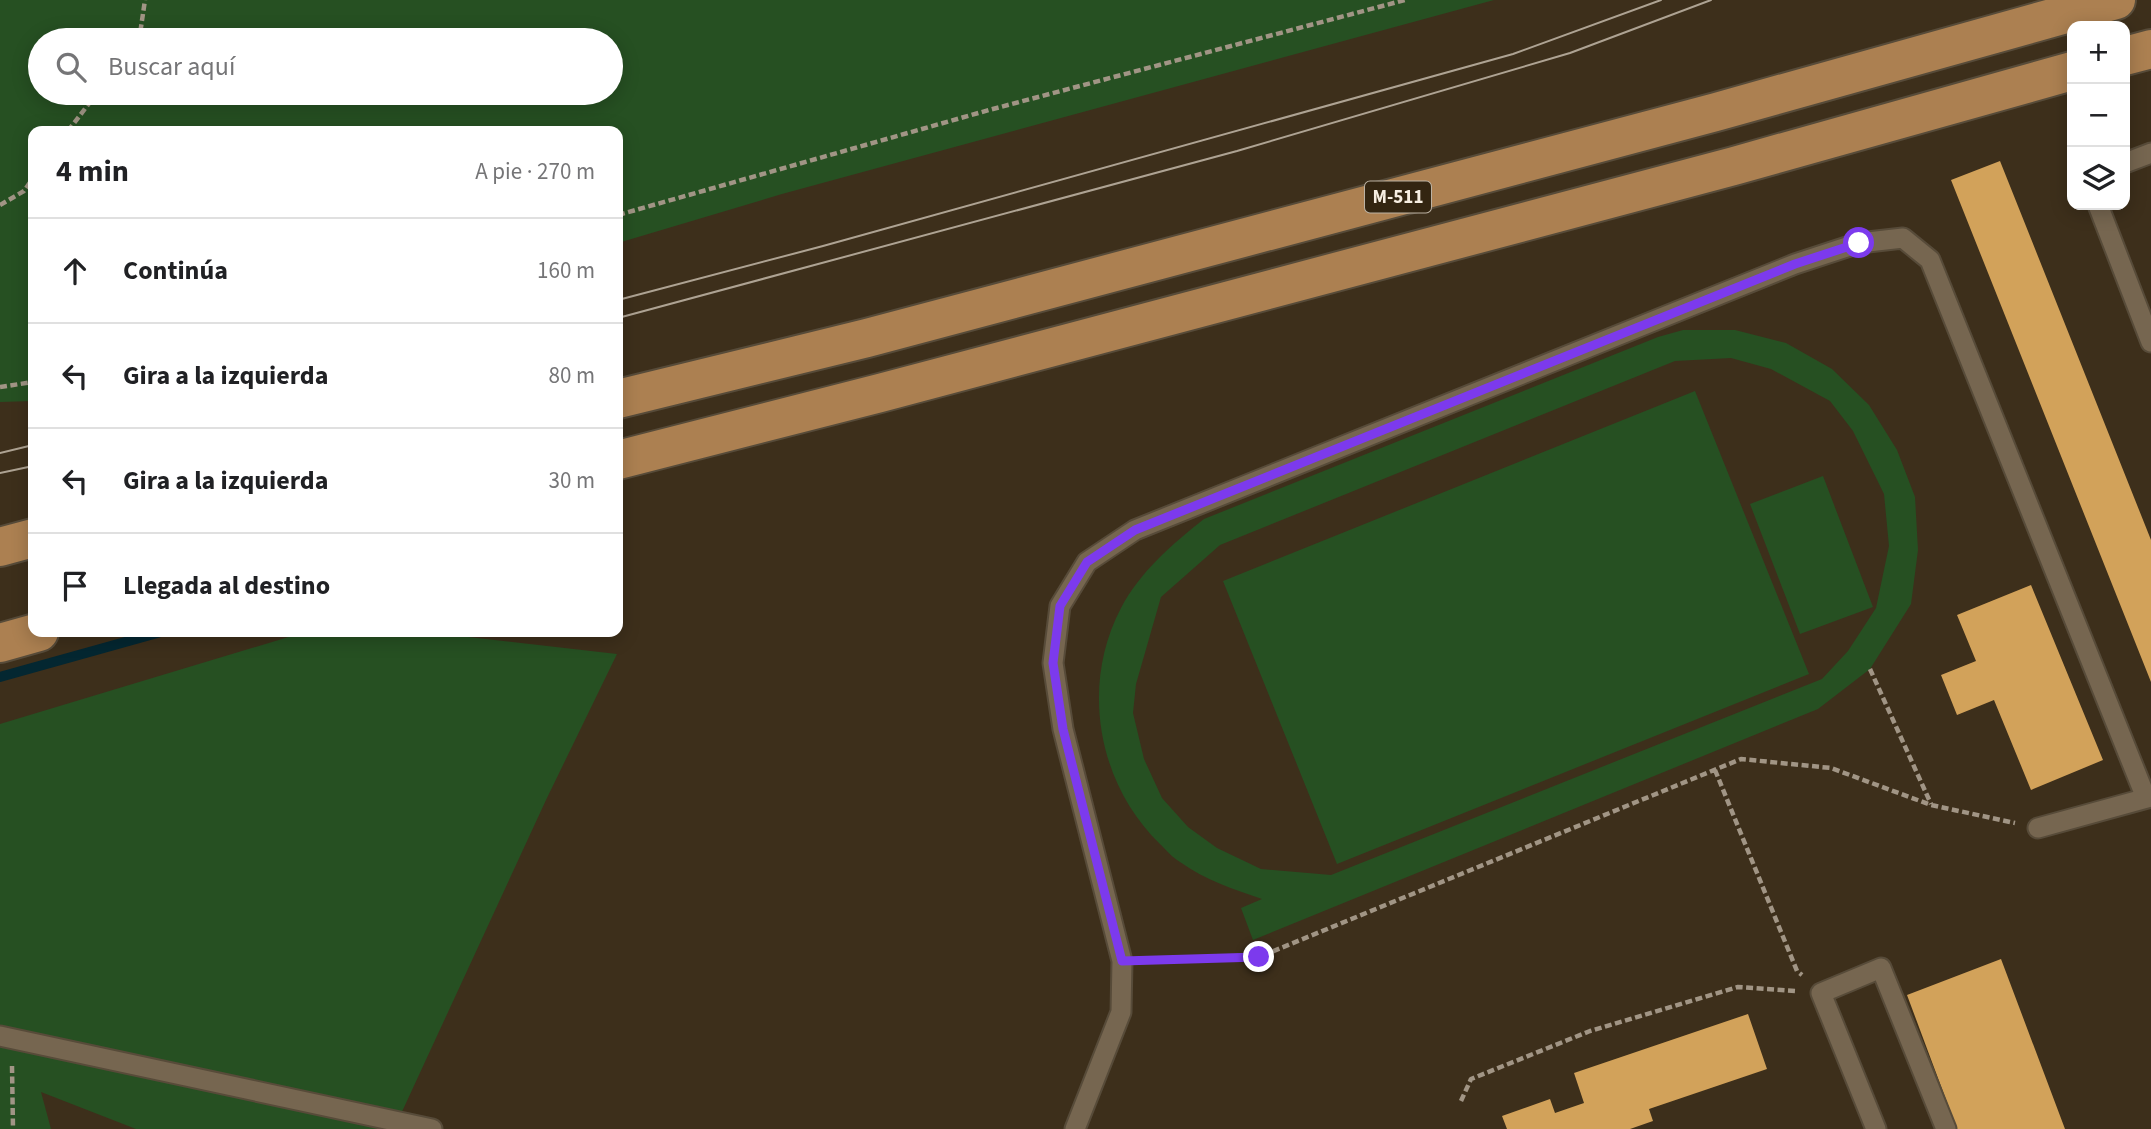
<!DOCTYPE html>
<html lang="es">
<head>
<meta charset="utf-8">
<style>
  body { margin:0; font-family:"Source Sans 3",sans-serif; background:#f2f2f2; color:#202124 }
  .controls { position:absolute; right:21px; top:21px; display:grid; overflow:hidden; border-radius:14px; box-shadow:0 4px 18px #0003 }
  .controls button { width:63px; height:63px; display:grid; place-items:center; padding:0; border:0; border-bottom:2px solid #e0e0e0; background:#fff; color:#202124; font:35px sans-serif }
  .stop { position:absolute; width:21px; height:21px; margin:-16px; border:5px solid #7c3aed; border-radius:50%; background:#fff }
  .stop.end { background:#7c3aed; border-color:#fff; box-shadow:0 2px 7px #0008 }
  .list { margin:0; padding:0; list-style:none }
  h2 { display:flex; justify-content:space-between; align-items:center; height:91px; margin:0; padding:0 28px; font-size:30px }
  h2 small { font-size:23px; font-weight:400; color:#757577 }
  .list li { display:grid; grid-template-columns:46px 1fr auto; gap:21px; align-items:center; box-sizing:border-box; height:105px; padding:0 28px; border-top:2px solid #e0e0e0 }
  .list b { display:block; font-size:26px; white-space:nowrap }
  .list em { font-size:23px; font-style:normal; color:#757577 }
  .icon { flex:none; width:38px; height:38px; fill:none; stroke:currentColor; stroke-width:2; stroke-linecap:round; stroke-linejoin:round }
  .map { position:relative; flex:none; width:2151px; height:1129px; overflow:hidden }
  .search { position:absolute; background:#fff; box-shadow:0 4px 18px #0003; left:28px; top:28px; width:595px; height:77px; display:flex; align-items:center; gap:18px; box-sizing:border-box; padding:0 24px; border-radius:38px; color:#757577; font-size:26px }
  .panel { position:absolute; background:#fff; box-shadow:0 4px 18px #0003; left:28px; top:126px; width:595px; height:511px; border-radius:14px }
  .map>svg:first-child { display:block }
  .green { fill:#265022; fill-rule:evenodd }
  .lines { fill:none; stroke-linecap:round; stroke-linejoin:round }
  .stream { stroke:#042731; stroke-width:10 }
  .building { fill:#d2a25a }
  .service-casing { stroke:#574b39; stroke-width:23 }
  .trunk-casing { stroke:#574b39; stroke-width:42 }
  .path { stroke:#a19585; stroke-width:4.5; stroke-dasharray:7 3.5; stroke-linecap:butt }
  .service { stroke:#766650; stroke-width:19 }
  .trunk { stroke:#ac8051; stroke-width:38 }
  .tram { stroke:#aea393; stroke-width:2 }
  .route { stroke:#7c3aed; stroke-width:9 }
  .labels { text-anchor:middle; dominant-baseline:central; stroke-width:7; stroke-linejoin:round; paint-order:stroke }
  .shield { fill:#332511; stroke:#bcb2a3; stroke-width:2 }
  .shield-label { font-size:19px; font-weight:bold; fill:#f7eee1 }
</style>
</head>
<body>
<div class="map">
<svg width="2151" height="1129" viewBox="0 0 2151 1129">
  <rect width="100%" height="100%" fill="#3d2f1b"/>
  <path class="green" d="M0,0H1494L782,194L618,243V131H33V401L0,402ZM611,40V93H40V40Z
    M1683,330H1735L1786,343L1832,369L1869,405L1897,450L1915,497L1918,550L1911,604L1870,669L1818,709L1253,940L1241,908L1262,899C1233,889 1205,880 1180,862C1173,858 1166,850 1160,844C1098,784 1080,686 1121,608C1140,572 1172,544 1204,519L1658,337ZM1731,358L1771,369L1830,401L1853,431L1884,494L1889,546L1876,608L1848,651L1822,679L1331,875L1261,869L1217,848L1188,827L1162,798L1144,759L1133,713L1136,684L1161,597L1220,545L1675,361Z
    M1695,391L1809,674L1337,864L1223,581Z
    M1823,476L1873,607L1800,634L1750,504Z
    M305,632H424L617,654L546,800L394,1129H136L41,1092L51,1129H0V724Z"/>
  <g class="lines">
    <path class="stream" d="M0,677L161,632"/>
  </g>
  <path class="building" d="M2000,161L2151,540V682L1951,180Z
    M2031,585L2103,760L2031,790L1994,700L1957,715L1941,675L1976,661L1957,615Z
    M2001,959L2065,1129H1957L1907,995Z
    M1748,1014L1767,1069L1649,1109L1653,1121L1630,1129H1507L1502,1116L1550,1099L1555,1113L1584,1103L1574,1073Z"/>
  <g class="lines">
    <g class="service-casing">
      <path id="service" d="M2125,163L2151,153
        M2098,205L2151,342
        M2038,828L2151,797
        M0,1036L432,1129
        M1075,1129L1121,1012L1122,961L1063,729L1053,663L1060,606L1087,562L1135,530L1795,264L1859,243L1903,238L1930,260L2146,798
        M1876,1129L1821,993L1881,968L1946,1129"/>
    </g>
    <g class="trunk-casing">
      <path id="trunk" d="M2125,56L2151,49
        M618,399L867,338L1716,112L2116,0
        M618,460L880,393L1734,166L2072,71
        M0,547L33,538
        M0,643L39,632"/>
    </g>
    <path class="path" d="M135,40L140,34L145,0
      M68,131L97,93
      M0,205L24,191L33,178
      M618,215L989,110L1405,0
      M0,387L33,382
      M1870,669L1931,804
      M1715,770L1797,971L1802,975
      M1148,960L1259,957L1741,759L1831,768L1931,805L2015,823
      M12,1066L13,1129
      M1461,1101L1471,1079L1590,1031L1738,987L1795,991"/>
    <use href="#service" class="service"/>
    <use href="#trunk" class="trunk"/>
    <path class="tram" d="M618,300L823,246L1513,54L1661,0
      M618,318L1237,151L1570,53L1711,0
      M0,453L33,445
      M0,473L33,466"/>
  </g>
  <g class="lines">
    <path class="route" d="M1259,957L1122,961L1063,729L1053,663L1060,606L1087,562L1135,530L1795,264L1859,243"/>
  </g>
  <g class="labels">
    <rect class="shield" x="1365" y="181.5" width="66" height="31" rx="5"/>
    <g class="shield-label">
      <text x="1398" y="197">M-511</text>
    </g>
  </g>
</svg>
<div class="controls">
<button>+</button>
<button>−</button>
<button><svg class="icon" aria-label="layers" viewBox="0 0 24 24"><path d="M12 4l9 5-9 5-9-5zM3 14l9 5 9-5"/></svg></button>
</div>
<div class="stop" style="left:1859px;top:243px"></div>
<div class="stop end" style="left:1259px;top:957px"></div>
<div class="search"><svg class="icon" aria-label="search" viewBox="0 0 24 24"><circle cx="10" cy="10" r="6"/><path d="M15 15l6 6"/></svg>Buscar aquí</div>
<section class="panel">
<h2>4 min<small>A pie · 270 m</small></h2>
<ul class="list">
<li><svg class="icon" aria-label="ahead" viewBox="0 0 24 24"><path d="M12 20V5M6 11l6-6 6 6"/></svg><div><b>Continúa</b></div><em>160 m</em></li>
<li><svg class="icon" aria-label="left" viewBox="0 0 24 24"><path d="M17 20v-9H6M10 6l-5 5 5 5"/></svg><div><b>Gira a la izquierda</b></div><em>80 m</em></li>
<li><svg class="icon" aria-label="left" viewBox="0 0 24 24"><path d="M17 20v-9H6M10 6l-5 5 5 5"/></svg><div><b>Gira a la izquierda</b></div><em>30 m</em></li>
<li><svg class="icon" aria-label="arrive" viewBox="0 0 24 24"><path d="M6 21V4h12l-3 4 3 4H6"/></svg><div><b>Llegada al destino</b></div></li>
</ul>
</section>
</div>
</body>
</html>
